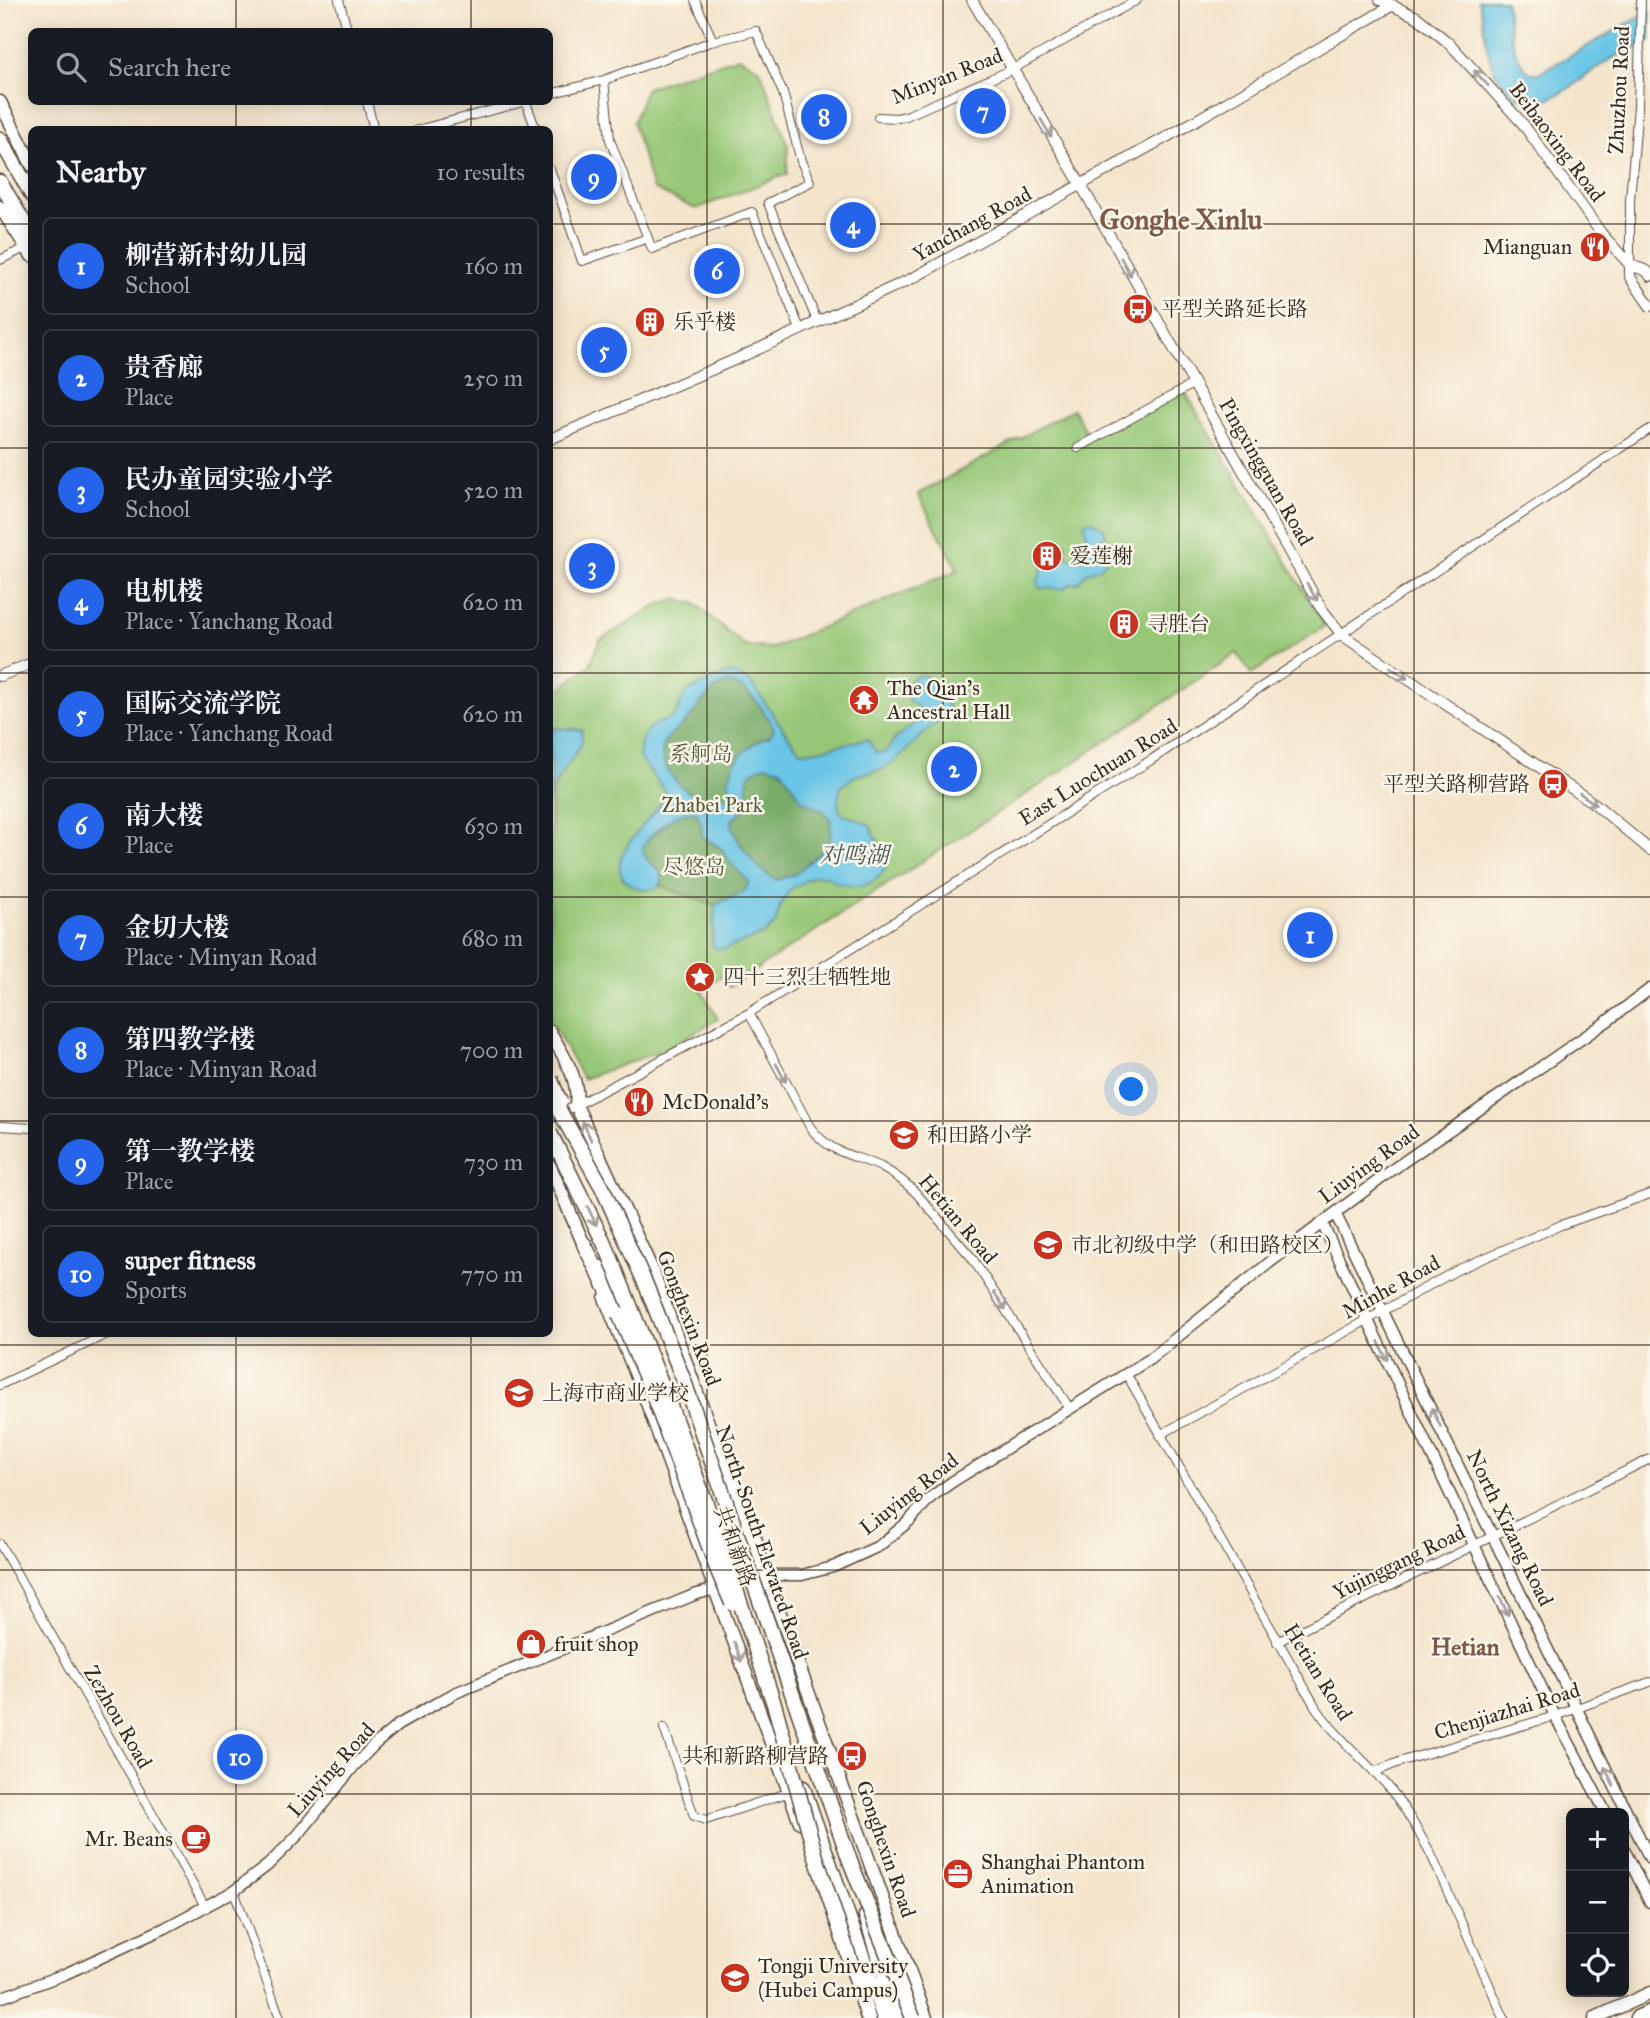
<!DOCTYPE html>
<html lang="en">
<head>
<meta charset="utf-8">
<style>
  body { margin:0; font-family:"IM FELL Great Primer","Noto Serif SC",serif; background:#242831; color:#f1f3f6 }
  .controls { position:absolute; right:21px; bottom:21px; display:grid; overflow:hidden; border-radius:10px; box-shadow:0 4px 18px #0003 }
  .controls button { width:63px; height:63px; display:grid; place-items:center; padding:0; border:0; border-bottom:2px solid #363941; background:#171b24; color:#f1f3f6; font:35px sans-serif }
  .you { position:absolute; left:1132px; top:1090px; width:24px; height:24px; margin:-18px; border:5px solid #fff; border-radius:50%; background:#1a73e8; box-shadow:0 0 0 10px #1a73e833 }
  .badge { display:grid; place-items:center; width:46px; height:46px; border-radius:50%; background:#2563eb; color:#fff; font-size:23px; font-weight:700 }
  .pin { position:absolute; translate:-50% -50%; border:4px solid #fff; box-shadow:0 2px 7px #0006 }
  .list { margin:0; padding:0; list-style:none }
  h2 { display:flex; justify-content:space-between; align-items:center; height:91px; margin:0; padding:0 28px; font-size:30px }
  h2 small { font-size:23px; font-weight:400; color:#9ea1a6 }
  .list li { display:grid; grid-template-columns:46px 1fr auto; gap:21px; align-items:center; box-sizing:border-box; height:98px; margin:0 14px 14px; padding:0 14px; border:2px solid #363941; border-radius:10px }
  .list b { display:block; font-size:26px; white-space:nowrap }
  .list p { margin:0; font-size:23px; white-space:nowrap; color:#9ea1a6 }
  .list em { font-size:23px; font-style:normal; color:#9ea1a6 }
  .icon { flex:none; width:38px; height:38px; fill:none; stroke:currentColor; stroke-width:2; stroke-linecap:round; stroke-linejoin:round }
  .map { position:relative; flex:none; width:1650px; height:2018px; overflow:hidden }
  .search { position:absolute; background:#171b24; box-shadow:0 4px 18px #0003; left:28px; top:28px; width:525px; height:77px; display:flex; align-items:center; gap:18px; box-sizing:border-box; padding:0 24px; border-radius:10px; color:#9ea1a6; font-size:26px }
  .panel { position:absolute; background:#171b24; box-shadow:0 4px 18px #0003; left:28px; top:126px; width:525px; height:1211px; border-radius:10px }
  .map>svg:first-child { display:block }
  .green { fill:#96c776; stroke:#68784a; stroke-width:2 }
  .forest { fill:#78ac67; stroke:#5a6b42; stroke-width:2 }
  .water { fill:#68c5e6; stroke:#527882; stroke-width:2; fill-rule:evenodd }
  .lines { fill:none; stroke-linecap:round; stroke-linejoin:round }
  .minor-casing { stroke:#574638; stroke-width:10 }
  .tertiary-casing { stroke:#574638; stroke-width:12 }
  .secondary-casing { stroke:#574638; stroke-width:13 }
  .primary-casing { stroke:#574638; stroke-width:15 }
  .trunk-casing { stroke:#574638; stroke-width:17 }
  .minor { stroke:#fff; stroke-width:8 }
  .tertiary { stroke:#fff; stroke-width:10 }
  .secondary { stroke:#fff; stroke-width:10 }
  .primary { stroke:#fff; stroke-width:12 }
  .trunk { stroke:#fff; stroke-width:14 }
  .trunk-bridge-casing { stroke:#574638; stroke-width:17; stroke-linecap:butt }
  .trunk-bridge { stroke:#fff; stroke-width:14 }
  .oneway { stroke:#a79f9a }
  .grid { fill:none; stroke:#3b2a1e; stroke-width:2; stroke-opacity:0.55 }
  .labels { text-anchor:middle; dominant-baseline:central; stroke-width:5; stroke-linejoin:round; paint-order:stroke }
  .street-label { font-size:21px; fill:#3b2a1e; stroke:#fbf7ec }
  .poi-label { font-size:21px; fill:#3b2a1e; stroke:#fbf7ec; text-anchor:start }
  .park-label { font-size:21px; fill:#565938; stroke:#fbf7ec }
  .water-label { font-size:23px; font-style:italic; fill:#48585a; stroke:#fbf7ec }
  .quarter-label { font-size:24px; font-weight:bold; fill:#7f5848; stroke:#fbf7ec }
  .district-label { font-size:28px; font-weight:bold; fill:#7f5848; stroke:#fbf7ec }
</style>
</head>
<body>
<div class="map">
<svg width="1650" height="2018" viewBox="0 0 1650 2018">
  <rect width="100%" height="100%" fill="#fbf7ec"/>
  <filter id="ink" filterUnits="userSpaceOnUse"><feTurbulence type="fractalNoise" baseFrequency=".0143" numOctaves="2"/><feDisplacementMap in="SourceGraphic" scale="14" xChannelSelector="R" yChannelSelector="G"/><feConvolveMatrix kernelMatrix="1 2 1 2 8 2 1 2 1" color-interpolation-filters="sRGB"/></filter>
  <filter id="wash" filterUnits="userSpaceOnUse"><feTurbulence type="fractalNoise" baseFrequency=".00686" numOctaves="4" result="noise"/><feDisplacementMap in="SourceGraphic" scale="28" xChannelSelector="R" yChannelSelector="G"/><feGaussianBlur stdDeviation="1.57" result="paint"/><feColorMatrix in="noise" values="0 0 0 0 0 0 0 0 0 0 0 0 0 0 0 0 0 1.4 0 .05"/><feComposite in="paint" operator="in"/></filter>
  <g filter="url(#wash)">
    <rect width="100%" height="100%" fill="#f4e5cc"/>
    <path class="green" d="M738,57L760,69L788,146L787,174L696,209L653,189L633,123L646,88Z
      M1182,387L1325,626L1251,674L1237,653L1051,778L729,987L722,976L701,989L718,1019L666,1049L583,1079L550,1020V695L566,685L590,665L600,640L660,604L675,599L694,603L745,646L773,648L958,570L918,494L1073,409L1089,438Z"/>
    <path class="forest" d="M727,683C748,685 765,711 774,729L770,736C755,740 733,758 730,775C728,780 729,786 730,792C708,820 651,771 664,743C669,734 681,728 688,720C700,706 709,689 727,683Z
      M765,765L781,769C790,780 795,793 807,802C815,808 824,810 831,819L830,842L826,847L795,874L776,880C761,875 730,837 732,820C760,800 743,802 748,776L753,771Z
      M690,810L700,817L705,839L722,849L749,882L744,892L720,902L715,906L661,886C666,869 650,866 643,854V846L646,841L679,813Z"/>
    <path class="water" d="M1478,0H1505C1511,25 1509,54 1530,73H1539L1650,11V41C1636,47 1620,53 1606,62C1578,79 1541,121 1509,90C1502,83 1497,77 1493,68C1484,47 1486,22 1478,0Z
      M1093,521L1105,530L1106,536L1098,540L1100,549L1107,559L1101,567L1086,573L1078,583L1070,584L1064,589L1041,588L1037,585C1042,570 1039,565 1055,560L1059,551L1055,549L1057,544H1065L1066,554L1070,559L1082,558C1091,546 1086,535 1084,523Z
      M733,673L751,683L794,744L801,751H812L867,739L877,753L887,751L894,740L926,715C921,707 909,704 906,695C903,683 917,671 928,677C937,682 946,701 949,710L946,718L932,726L894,762L882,769L855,776L841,787C831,826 851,810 870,826L885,856L886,866C876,890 844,891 827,876H814L791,889L781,904L775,924L763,935L724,949L714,948L712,944L715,906L720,902L744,892L749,882L733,866L722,849L702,836L701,823L697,813C679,806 653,832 643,846C641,866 673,869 658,888C646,891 636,890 627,882C599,859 658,815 667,794L639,757C639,746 644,728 656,724C663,721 671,720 676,714C680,708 681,699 686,693C692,689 726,673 733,673ZM727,683C748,685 765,711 774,729L770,736C755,740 733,758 730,775C728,780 729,786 730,792C708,820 651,771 664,743C669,734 681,728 688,720C700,706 709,689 727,683ZM765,765L781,769L802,800L825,812L831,819L830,842L826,847L795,874L777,880C761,875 730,837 732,820C763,796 743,805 748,776L753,771Z
      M555,728L582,730V743L553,787L550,800V736Z"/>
  </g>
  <g filter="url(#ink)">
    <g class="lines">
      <g class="minor-casing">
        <path id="minor" d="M339,0L348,32
          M695,0L713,41
          M550,94L604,80
          M367,102L374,130
          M526,102L536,130
          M878,117L897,118L906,116L1011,70L1137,0
          M417,130L523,102
          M550,169L582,261L648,238
          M0,260L29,246
          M1630,265V199L1638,107L1641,0
          M800,329L752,212L652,249L610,140L604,80L713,41L756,31L783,93L801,161L810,182L768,203L817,321
          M1078,448L1193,384
          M749,1013L810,1127C830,1154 852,1154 881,1167C894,1174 906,1183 916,1193L972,1258L1070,1409
          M550,1119L749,1013L1151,760L1650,429
          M0,1126L32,1128
          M1127,1375L1315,1706C1335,1736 1361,1757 1385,1783C1403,1803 1416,1828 1430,1852L1504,2018
          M0,1385L107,1334
          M1160,1435L1459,1269L1561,1225L1650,1194
          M0,1544L206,1908
          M1277,1642L1650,1459
          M664,1728L694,1816L706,1820L790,1792
          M1374,1772L1402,1761L1555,1716L1650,1682
          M234,1891L280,2018"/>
      </g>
      <g class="tertiary-casing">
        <path id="tertiary" d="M972,0L1081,185L1321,608L1342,635L1595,804L1650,850
          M1380,0L1417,17L1450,44L1523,124L1601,233L1630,265L1647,271L1650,276
          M1630,265V277L1650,306
          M550,439L732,361L913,278L1181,129L1393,5
          M0,676L32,663"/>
      </g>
      <g class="secondary-casing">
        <path id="secondary" d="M1335,1213L1650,1859
          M1322,1223L1555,1716L1606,1813
          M1624,1849L1650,1902
          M0,1998L65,1974L165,1928L234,1891L268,1865L298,1835L354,1766L374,1745L398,1725L426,1709L455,1693L694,1595L766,1575H802L833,1567L879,1546L908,1522L931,1497L952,1482L1150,1359L1269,1263L1399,1165L1606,1022L1650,989"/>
      </g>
      <g class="primary-casing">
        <path id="primary" d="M0,102L32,165
          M0,207L32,256
          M550,1032C562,1055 580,1077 576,1105L652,1270L725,1469L744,1501L766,1575L926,2018
          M550,1166L587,1252
          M601,1267L613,1284L625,1313
          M605,1298L643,1392L800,1822
          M729,1484L753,1561
          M1595,2018L1650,1993"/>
      </g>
      <g class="trunk-casing">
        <path id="trunk" d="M0,139L32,195
          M0,182L32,236
          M584,1244L619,1314
          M803,1788L884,2018
          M866,1916L897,2018
          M852,1966L868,2018
          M1637,2018L1650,2012"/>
      </g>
      <use href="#minor" class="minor"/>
      <use href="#tertiary" class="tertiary"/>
      <use href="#secondary" class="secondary"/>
      <use href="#primary" class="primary"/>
      <use href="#trunk" class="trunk"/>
      <g class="trunk-bridge-casing">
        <path id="trunk-bridge" d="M550,1078L560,1102
          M550,1094L602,1187L646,1285L684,1381L850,1861L913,2018
          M550,1133L608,1251L664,1390L717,1533L775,1707L816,1857L852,1966
          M619,1314L652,1392L718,1571L732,1603"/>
      </g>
      <use href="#trunk-bridge" class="trunk-bridge"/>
    </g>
    <defs><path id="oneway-shaft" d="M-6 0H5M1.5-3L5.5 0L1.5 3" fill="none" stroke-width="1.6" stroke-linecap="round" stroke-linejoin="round" transform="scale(1.75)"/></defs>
    <g class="oneway">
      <use href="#oneway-shaft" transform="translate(1481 78) rotate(-133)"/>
      <use href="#oneway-shaft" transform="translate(1046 128) rotate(59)"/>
      <use href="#oneway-shaft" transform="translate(1126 267) rotate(61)"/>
      <use href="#oneway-shaft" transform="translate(1312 592) rotate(60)"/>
      <use href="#oneway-shaft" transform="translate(1399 673) rotate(34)"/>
      <use href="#oneway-shaft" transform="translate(1588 799) rotate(35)"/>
      <use href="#oneway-shaft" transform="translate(781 1073) rotate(62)"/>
      <use href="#oneway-shaft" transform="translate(587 1131) rotate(-114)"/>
      <use href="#oneway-shaft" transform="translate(592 1216) rotate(65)"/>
      <use href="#oneway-shaft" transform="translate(1000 1301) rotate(57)"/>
      <use href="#oneway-shaft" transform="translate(1383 1351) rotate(65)"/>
      <use href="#oneway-shaft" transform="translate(1436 1417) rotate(-115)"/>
      <use href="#oneway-shaft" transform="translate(1504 1606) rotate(65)"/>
      <use href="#oneway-shaft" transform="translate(738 1652) rotate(70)"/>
      <use href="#oneway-shaft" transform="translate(1609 1776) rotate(-117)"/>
    </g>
  </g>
  <path class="grid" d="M236,0V32M471,0V32M707,0V2018M943,0V2018M1179,0V2018M1414,0V2018M236,102V130M471,102V130M0,224H32M550,224H1650M0,448H32M550,448H1650M0,673H32M550,673H1650M0,897H32M550,897H1650M0,1121H32M550,1121H1650M236,1334V2018M471,1334V2018M0,1345H1650M0,1570H1650M0,1794H1650"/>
  <defs>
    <g id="restaurant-disc" transform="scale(1.575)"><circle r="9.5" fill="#c8321e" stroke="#fbf7ec"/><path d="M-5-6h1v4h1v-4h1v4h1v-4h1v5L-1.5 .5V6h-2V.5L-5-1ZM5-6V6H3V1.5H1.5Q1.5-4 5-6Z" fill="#fff"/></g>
    <g id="bus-disc" transform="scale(1.575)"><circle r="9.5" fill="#c8321e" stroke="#fbf7ec"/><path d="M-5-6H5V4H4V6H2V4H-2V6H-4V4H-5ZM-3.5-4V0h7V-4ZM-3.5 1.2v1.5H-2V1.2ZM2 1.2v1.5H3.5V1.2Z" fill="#fff"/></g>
    <g id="building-disc" transform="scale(1.575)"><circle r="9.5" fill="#c8321e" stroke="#fbf7ec"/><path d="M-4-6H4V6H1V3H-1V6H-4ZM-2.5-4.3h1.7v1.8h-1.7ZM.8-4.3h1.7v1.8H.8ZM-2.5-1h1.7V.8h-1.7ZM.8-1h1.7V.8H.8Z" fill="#fff"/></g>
    <g id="temple-disc" transform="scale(1.575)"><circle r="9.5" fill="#c8321e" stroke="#fbf7ec"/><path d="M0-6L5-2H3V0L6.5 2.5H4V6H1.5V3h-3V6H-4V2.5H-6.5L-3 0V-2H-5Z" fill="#fff"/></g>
    <g id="sight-disc" transform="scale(1.575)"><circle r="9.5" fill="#c8321e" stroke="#fbf7ec"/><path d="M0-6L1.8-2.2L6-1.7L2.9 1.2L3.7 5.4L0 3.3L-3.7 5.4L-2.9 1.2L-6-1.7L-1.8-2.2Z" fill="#fff"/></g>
    <g id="school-disc" transform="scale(1.575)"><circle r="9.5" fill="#c8321e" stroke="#fbf7ec"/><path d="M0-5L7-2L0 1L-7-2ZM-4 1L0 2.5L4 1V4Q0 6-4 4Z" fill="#fff"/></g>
    <g id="shop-disc" transform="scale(1.575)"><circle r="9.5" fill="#c8321e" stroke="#fbf7ec"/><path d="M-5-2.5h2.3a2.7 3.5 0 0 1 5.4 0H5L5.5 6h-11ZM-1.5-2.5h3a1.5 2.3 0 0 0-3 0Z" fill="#fff"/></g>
    <g id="cafe-disc" transform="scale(1.575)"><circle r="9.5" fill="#c8321e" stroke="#fbf7ec"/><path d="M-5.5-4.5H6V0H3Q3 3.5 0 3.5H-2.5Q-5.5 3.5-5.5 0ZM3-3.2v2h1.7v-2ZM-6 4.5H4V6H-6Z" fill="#fff"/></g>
    <g id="office-disc" transform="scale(1.575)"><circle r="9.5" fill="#c8321e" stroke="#fbf7ec"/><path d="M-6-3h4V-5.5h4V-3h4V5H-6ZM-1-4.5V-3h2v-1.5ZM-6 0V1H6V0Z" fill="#fff"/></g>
    <g id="university-disc" transform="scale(1.575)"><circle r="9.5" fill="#c8321e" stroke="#fbf7ec"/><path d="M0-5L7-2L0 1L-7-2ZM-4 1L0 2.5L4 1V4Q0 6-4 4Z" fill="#fff"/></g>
  </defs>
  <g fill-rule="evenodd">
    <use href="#restaurant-disc" x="1595" y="247"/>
    <use href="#bus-disc" x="1138" y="309"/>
    <use href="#building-disc" x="650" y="322"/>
    <use href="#building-disc" x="1047" y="556"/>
    <use href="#building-disc" x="1124" y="624"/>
    <use href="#temple-disc" x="864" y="700"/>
    <use href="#bus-disc" x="1553" y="784"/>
    <use href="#sight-disc" x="700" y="977"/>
    <use href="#restaurant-disc" x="639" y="1102"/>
    <use href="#school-disc" x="904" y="1135"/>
    <use href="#school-disc" x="1048" y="1245"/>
    <use href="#school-disc" x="519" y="1393"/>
    <use href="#shop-disc" x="531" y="1644"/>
    <use href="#bus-disc" x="852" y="1756"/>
    <use href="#cafe-disc" x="196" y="1839"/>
    <use href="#office-disc" x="958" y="1874"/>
    <use href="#university-disc" x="735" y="1978"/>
  </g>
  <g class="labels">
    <g class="street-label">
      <text transform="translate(947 76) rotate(-22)">Minyan Road</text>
      <text transform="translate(1619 90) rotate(-87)">Zhuzhou Road</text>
      <text transform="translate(1557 142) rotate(53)">Beibaoxing Road</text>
      <text transform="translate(972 224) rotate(-29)">Yanchang Road</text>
      <text transform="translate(1266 472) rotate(60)">Pingxingguan Road</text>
      <text transform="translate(1098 772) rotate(-32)">East Luochuan Road</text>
      <text transform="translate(1369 1164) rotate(-36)">Liuying Road</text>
      <text transform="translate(958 1219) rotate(50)">Hetian Road</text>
      <text transform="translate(1391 1287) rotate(-29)">Minhe Road</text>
      <text transform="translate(689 1318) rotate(69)">Gonghexin Road</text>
      <text transform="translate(909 1494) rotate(-38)">Liuying Road</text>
      <text transform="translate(1510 1528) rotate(64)">North Xizang Road</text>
      <text transform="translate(762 1542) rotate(71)">North-South Elevated Road</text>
      <text transform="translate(735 1546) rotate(70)">共和新路</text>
      <text transform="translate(1399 1562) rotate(-26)">Yujinggang Road</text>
      <text transform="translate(1318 1672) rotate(58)">Hetian Road</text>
      <text transform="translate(1507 1711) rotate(-17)">Chenjiazhai Road</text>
      <text transform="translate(118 1717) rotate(60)">Zezhou Road</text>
      <text transform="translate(331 1770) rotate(-48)">Liuying Road</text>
      <text transform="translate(886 1849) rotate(71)">Gonghexin Road</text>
    </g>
    <g class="poi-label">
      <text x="1572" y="247" text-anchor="end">Mianguan</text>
      <text x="1161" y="309">平型关路延长路</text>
      <text x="673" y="322">乐乎楼</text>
      <text x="1070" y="556">爱莲榭</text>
      <text x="1147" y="624">寻胜台</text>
      <text x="887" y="688">The Qian's<tspan x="887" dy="24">Ancestral Hall</tspan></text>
      <text x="1530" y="784" text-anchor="end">平型关路柳营路</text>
      <text x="723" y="977">四十三烈士牺牲地</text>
      <text x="662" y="1102">McDonald's</text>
      <text x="927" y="1135">和田路小学</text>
      <text x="1071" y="1245">市北初级中学（和田路校区）</text>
      <text x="542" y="1393">上海市商业学校</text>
      <text x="554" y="1644">fruit shop</text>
      <text x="829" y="1756" text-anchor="end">共和新路柳营路</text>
      <text x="173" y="1839" text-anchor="end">Mr. Beans</text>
      <text x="981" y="1862">Shanghai Phantom<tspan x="981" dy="24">Animation</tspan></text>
      <text x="758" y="1966">Tongji University<tspan x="758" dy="24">(Hubei Campus)</tspan></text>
    </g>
    <g class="park-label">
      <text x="701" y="754">系舸岛</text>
      <text x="712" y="805">Zhabei Park</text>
      <text x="694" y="867">尽悠岛</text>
    </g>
    <g class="water-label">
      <text x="854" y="855">对鸣湖</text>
    </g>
    <g class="quarter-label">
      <text x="1465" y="1647">Hetian</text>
    </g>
    <g class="district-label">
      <text x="1181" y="219">Gonghe Xinlu</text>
    </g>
  </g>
</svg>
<div class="controls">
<button>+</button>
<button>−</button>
<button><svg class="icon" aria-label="locate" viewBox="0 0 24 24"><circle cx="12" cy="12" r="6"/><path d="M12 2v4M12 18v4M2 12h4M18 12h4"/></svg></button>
</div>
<div class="you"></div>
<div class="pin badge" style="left:1310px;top:935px">1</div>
<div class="pin badge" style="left:954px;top:769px">2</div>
<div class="pin badge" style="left:592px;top:566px">3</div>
<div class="pin badge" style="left:853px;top:225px">4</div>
<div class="pin badge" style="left:604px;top:350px">5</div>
<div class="pin badge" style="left:717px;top:271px">6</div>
<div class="pin badge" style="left:983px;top:111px">7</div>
<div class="pin badge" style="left:824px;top:117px">8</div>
<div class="pin badge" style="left:594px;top:177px">9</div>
<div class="pin badge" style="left:240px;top:1757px">10</div>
<div class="search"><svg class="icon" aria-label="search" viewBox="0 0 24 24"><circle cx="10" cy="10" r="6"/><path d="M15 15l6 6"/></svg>Search here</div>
<section class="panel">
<h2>Nearby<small>10 results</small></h2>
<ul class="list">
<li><span class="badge">1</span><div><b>柳营新村幼儿园</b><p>School</p></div><em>160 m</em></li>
<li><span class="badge">2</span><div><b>贵香廊</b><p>Place</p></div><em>250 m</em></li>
<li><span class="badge">3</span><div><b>民办童园实验小学</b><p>School</p></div><em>520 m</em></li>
<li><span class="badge">4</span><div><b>电机楼</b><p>Place · Yanchang Road</p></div><em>620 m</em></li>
<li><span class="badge">5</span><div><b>国际交流学院</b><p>Place · Yanchang Road</p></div><em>620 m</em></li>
<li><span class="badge">6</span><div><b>南大楼</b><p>Place</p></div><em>630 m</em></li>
<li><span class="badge">7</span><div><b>金切大楼</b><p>Place · Minyan Road</p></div><em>680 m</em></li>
<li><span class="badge">8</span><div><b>第四教学楼</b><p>Place · Minyan Road</p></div><em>700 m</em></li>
<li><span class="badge">9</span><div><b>第一教学楼</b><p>Place</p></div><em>730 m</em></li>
<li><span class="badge">10</span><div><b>super fitness</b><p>Sports</p></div><em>770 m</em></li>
</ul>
</section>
</div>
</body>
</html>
